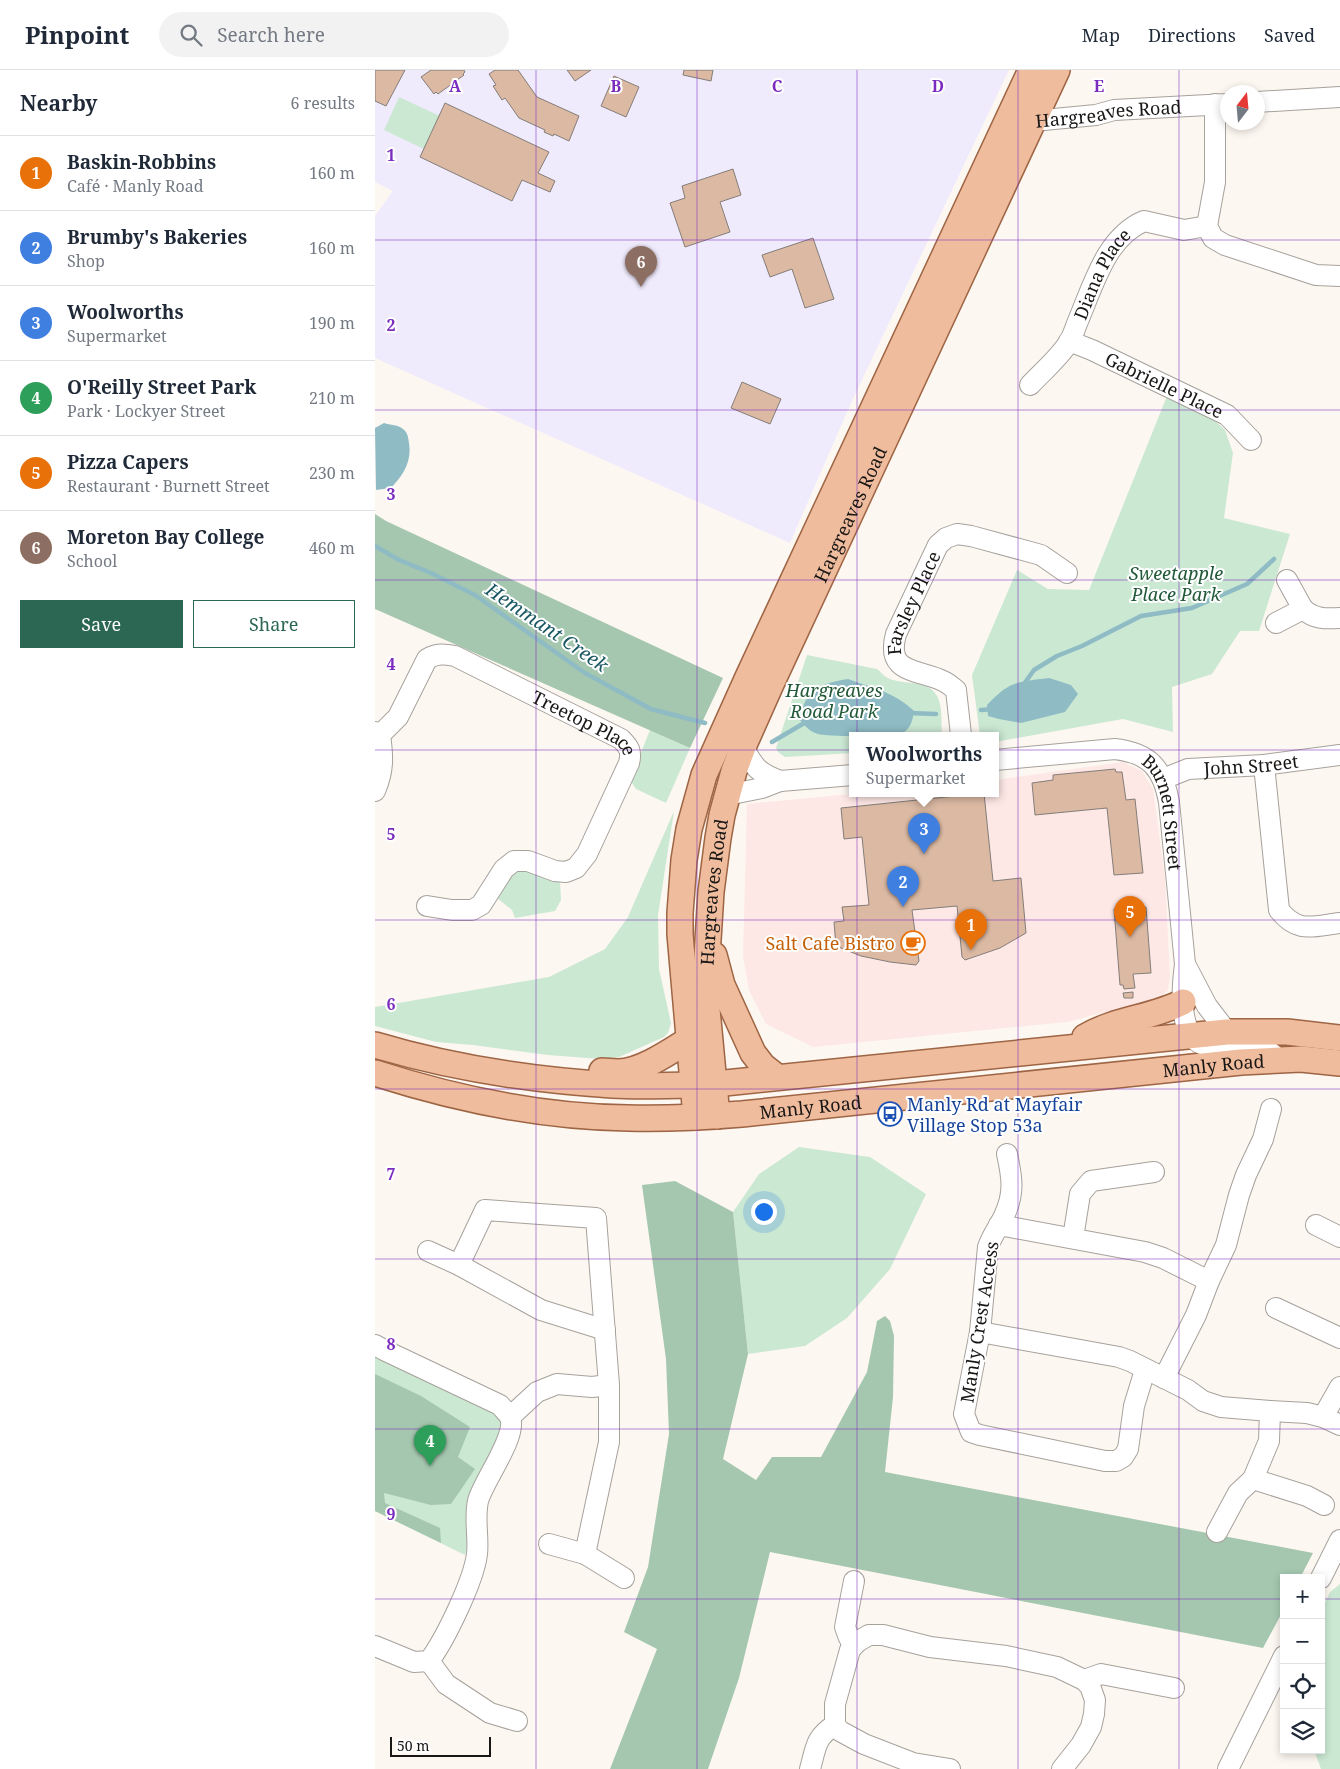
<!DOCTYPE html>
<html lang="en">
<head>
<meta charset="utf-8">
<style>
  body { margin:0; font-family:"Noto Serif",serif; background:#f2f2f3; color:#1f2937 }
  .controls { position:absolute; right:15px; bottom:15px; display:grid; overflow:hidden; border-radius:0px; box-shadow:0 2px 8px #0003 }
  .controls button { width:45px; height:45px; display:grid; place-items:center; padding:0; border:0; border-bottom:1px solid #e0e1e3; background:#fff; color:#1f2937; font:25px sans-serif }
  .compass { position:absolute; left:845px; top:15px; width:45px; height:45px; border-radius:50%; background:#fff; box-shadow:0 2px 8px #0003; rotate:16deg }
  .scale { position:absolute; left:15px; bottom:12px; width:101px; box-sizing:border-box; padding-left:5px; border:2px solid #191715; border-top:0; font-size:14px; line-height:18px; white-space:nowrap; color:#191715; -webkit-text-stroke:4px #fff; paint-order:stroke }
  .you { position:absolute; left:388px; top:1141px; width:18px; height:18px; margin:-12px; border:4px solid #fff; border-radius:50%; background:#1a73e8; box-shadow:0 0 0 8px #1a73e833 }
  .badge { display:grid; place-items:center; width:32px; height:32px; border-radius:50%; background:#2b6752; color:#fff; font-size:16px; font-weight:700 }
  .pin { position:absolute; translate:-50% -41px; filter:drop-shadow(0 1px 2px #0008) }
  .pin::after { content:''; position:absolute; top:26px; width:18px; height:15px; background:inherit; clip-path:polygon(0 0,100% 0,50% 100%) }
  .popup { position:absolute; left:474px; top:662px; width:150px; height:65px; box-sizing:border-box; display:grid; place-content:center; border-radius:0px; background:#fff; filter:drop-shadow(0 1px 4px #0005); font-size:16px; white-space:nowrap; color:#747a83 }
  .popup b { font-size:19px; color:#1f2937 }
  .popup::after { content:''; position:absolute; left:50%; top:100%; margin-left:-10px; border:10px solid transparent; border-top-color:#fff }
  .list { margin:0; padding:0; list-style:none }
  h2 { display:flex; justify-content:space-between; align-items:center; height:65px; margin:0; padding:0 20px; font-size:21px }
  h2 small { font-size:16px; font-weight:400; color:#747a83 }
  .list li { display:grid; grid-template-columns:32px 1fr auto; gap:15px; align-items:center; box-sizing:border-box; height:75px; padding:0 20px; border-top:1px solid #e0e1e3 }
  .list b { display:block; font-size:19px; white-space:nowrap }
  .list p { margin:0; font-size:16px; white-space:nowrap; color:#747a83 }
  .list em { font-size:16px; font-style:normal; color:#747a83 }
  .actions { display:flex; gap:10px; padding:15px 20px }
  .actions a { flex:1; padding:11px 0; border:1px solid #2b6752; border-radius:0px; text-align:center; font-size:18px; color:#2b6752 }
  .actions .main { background:#2b6752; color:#fff }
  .icon { flex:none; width:28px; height:28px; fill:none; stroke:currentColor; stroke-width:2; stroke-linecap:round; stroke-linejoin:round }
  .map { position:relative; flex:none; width:965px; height:1699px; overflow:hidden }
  header { display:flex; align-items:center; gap:30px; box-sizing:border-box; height:70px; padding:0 25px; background:#fff; border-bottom:1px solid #e0e1e3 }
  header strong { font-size:24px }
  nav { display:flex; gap:28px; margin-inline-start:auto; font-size:18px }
  .search { width:350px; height:45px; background:#f2f2f3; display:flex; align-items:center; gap:12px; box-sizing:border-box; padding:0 18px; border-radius:28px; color:#747a83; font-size:19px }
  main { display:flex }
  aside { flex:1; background:#fff }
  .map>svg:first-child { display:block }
  .commercial { fill:#fee8e6 }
  .education { fill:#f0ebfc }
  .green { fill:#cbe8d3 }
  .forest { fill:#a5c7af }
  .water { fill:#8ebbc4 }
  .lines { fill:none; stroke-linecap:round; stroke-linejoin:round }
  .stream { stroke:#8ebbc4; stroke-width:4.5 }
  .building { fill:#dbb9a3; stroke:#847d79 }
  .minor-casing { stroke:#a7a19c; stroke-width:22 }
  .major-casing { stroke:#9e6544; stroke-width:28 }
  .minor { stroke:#fff; stroke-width:20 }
  .major { stroke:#efbc9e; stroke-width:25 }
  .grid { fill:none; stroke:#7b2cbf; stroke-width:1; stroke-opacity:0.55 }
  .labels { text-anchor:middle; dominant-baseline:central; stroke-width:4; stroke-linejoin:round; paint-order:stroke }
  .street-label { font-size:18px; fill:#191715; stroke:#fff }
  .park-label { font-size:18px; font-style:italic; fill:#225938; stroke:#fff }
  .food-label { font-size:18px; fill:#c56008; stroke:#fff; text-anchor:end }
  .transit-label { font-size:18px; fill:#164399; stroke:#fff; text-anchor:start }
  .water-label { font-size:19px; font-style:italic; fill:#1a5863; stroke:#fff }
  .grid-label { font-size:16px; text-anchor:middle; font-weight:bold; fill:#7b2cbf; stroke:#fff; stroke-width:4; stroke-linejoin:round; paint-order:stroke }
</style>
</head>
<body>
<header>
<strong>Pinpoint</strong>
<div class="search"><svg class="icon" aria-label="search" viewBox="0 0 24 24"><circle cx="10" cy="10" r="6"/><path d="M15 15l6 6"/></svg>Search here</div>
<nav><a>Map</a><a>Directions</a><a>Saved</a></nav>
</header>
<main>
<aside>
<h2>Nearby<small>6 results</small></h2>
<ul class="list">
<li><span class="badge" style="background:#e8710a">1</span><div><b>Baskin-Robbins</b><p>Café · Manly Road</p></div><em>160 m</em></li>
<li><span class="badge" style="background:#3f7fe0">2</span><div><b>Brumby's Bakeries</b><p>Shop</p></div><em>160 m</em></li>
<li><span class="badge" style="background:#3f7fe0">3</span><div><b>Woolworths</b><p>Supermarket</p></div><em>190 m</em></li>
<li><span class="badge" style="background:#2e9e5b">4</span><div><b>O'Reilly Street Park</b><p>Park · Lockyer Street</p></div><em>210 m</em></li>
<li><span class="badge" style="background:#e8710a">5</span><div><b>Pizza Capers</b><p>Restaurant · Burnett Street</p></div><em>230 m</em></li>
<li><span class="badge" style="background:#8d6e63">6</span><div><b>Moreton Bay College</b><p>School</p></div><em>460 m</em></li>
</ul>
<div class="actions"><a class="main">Save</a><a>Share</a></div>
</aside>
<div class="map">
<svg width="965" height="1699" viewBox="0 0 965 1699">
  <rect width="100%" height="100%" fill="#fdf7f1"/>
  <path class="commercial" d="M748,692L767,701L778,719L790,807L795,906L793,920L785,928L692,952L438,977L391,954L374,920L368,886L372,734L487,723H620V710Z"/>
  <path class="education" d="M0,0H634L476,333L415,473L0,288V146L18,121L0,112Z"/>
  <path class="green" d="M24,27L65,46L49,79L9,60Z
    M792,326L837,348L850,360L858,383L849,448L915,464L884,561H865L837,604L797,617L798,662L748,649L620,672V665H605L597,605L642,500L673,519L714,520Z
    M432,585L502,599C505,601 508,605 511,607C525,616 553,608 562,626C568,637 566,653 567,665H478V683L410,687L403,682L401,678Z
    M275,660L315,678L291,733L261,719L255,710Z
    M299,741L283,845L284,899L296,953L293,963L289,967L244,987L225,989L173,985L98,975L61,972L0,956V937L174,907L230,879L253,847Z
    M145,801L160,802L185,811L186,830L180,841L140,848L137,840L122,828L136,806Z
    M424,1077L495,1087L551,1124L515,1199L472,1248L430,1276L373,1284L358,1142L384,1104Z
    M0,1285L119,1340L128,1351L125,1366L90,1485L0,1441Z
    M965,1514V1699H946L939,1680H946V1541L955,1522Z"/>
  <path class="forest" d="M0,444L11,451L348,608L315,678L0,539Z
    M300,1111L358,1142L373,1284L348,1389L381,1410L397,1387H446L492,1302L502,1251L510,1246L515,1251L519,1266L518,1327L510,1402L938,1483L925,1508H909V1539L888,1578L395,1482L364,1608L333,1699H235L282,1579L249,1562L273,1497L294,1364L291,1289L267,1115Z
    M0,1304L46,1326L95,1357L83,1387L100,1399L76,1434L56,1435L9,1423L10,1433L65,1458L66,1473L0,1441Z"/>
  <path class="water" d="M9,353C15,355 24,355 28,359C33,363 33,367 34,373C37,392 28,405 16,418L1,420L0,358Z
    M674,608L696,615L703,624L690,642L646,653L624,649L613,646L612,635C635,611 642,612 674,608Z
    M473,609C498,618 519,622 539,641C538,648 536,658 529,662C520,667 454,667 443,664C435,662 430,656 425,650C427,642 428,633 433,627C441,615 459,611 473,609Z"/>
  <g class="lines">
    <path class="stream" d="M0,476L24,490L56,503L100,525L210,603L276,639L330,653
      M649,614L659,600L682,586L707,576L766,546L817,538L872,514L899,489
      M606,640L618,639
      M533,643L561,644
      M397,672L431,652"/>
  </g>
  <path class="building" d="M0,0H30L11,36L0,31Z
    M56,0H89L90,2L88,4L89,5L63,24L61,22L59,24L46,7Z
    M120,0H143L162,27L204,46L194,71L179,64L178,66L169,62L170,60L144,48L130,28L127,30L118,16L121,15L114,4Z
    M192,0H216L200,11Z
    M309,0H338L336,11L308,5Z
    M239,6L264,17L251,47L226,36Z
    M70,33L174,82L163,103L180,111L175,122L147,110L137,131L45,87Z
    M358,99L366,125L345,132L355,162L310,177L295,133L310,128L307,116Z
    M438,168L459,229L430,238L417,199L395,207L387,185Z
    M367,312L406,329L395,354L356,338Z
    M740,699L741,702H747L751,730L760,729L768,803L739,805L732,738L660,745L657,713L678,710V705Z
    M609,723L618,811L646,808L651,863L625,878L590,890L587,887L582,836L537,840L544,891L541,895L515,892L486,886L461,876L459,852L469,851L467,837L494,835L487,767L469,769L466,738Z
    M771,837L776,903L758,904L760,918L749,919L748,915H745L739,839Z
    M758,922V928H749L748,923Z"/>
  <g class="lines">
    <g class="minor-casing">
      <g id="minor">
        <path d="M882,32L965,27"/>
        <path d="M840,34V112L832,156L838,168L850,175L941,205L965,206"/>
        <path id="s1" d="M658,51L721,45L739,40L852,34"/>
        <path id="s2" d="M694,271L717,280L852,345L876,370"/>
        <path id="s3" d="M655,315C668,301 684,288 694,272C698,266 700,258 703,251C718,216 731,167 769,151L809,160L832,156"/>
        <path d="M928,539C939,549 950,549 965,548"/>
        <path d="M901,553L928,539L912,510"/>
        <path id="s4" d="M0,662L5,665L23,647L52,589C62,583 69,584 80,586L246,669C254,677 257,681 254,693L212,784L201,798L191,802L180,801L153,791H139L129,799L106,835L97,840H77L52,836"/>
        <path id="s5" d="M586,665L581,620C577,617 573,613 568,611C543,599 510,604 521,564L563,475L571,468L582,464L596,466L666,485L692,503"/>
        <path d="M368,677C380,698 382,702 405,711"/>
        <path id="s6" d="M620,690L740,679C774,683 788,698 794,732L810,894C807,917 801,972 834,976C850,978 868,972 885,976C891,978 899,985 904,989"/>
        <path d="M889,695L904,840C923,864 938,856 965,853"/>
        <path id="s7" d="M788,709L813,699L889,695L965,685"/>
        <path d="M0,721C9,700 8,686 5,665"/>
        <path d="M352,725L387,718L405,711L478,705"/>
        <path d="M810,894L832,936L852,962"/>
        <path d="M632,1084C637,1107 640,1123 629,1146C624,1157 617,1165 613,1177L605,1262L589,1344L596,1362L605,1365L730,1391H741L748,1387L753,1379L759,1336L770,1300"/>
        <path d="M624,1155L770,1182L788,1188L834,1211"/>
        <path d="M941,1155L965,1167"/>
        <path d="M698,1168L705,1124L716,1111L779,1102"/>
        <path d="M53,1181L84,1195L166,1240L230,1260"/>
        <path d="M84,1195L110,1140L221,1148L234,1315V1372L210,1484"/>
        <path d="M901,1238L965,1268"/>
        <path d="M605,1262L744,1287L755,1291L813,1320L828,1331L846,1337L895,1341L932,1343L948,1347L965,1355"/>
        <path d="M0,1275L11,1281L125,1335C128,1339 133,1343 135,1347C143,1366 108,1411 103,1431C99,1449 104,1467 102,1484C99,1510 70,1570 54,1591L39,1592L0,1576"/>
        <path d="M789,1308L821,1245L834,1211L851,1175L864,1125L871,1105L888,1069L896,1039"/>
        <path d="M135,1347L162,1322L182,1314L217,1317L234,1315"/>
        <path d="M948,1347L965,1317"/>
        <path d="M878,1409L932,1426L949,1435"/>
        <path d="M842,1462L863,1423L878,1409L894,1371L895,1341"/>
        <path d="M174,1474L210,1484L249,1508"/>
        <path d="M946,1508L965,1470"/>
        <path d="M479,1511L470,1557L474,1568L482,1572"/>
        <path d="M54,1591L71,1614L115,1643L142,1651"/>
        <path d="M709,1610L726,1604L799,1618"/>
        <path d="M435,1699C441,1678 440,1667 460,1655"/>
        <path d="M575,1699L538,1693L489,1674L465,1661L460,1655V1634L475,1580L482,1572L494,1565H508L555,1577L631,1586L682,1597L709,1610L715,1616L720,1630L719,1644L716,1657L706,1675L687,1699"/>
        <path d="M853,1699L909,1586"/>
      </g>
    </g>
    <g class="major-casing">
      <g id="major">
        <path d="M339,885L347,915L378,983L388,996L402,1007"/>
        <path d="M710,967C740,949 777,948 808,932"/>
        <path d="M0,975C77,998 156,1010 237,1015C271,1017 306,1015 340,1014L852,962H912L965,968"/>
        <path d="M227,1001C232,1001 237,1002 243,1002C266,1002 296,981 315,969"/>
        <path id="s8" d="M0,1003C81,1029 167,1047 253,1048C291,1049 329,1047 367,1044L866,992L926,989L965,993"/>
        <path id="s9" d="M342,1046L330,918L336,822L343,768L347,745L359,701L368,677L396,614L682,0"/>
        <path d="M321,1047L305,864V843L309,790L314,759L329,705L373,607L656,0"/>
      </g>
    </g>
    <use href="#minor" class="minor"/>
    <use href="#major" class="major"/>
  </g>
  <path class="grid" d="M161,0V1699M322,0V1699M482,0V1699M643,0V1699M804,0V1699M0,170H965M0,340H965M0,510H965M0,680H965M0,850H965M0,1019H965M0,1189H965M0,1359H965M0,1529H909M946,1529H965"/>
  <defs>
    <g id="cafe-ring" transform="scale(1.25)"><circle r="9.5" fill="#fff" stroke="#e8710a" stroke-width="1.5"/><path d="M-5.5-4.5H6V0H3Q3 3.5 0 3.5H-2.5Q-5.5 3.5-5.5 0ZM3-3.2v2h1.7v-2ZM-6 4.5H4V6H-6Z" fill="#e8710a"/></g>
    <g id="bus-ring" transform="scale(1.25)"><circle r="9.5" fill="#fff" stroke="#1a4fb4" stroke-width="1.5"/><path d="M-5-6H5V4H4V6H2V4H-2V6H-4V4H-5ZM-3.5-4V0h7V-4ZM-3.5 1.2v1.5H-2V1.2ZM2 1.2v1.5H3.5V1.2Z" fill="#1a4fb4"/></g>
  </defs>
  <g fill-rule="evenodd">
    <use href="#cafe-ring" x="538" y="873"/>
    <use href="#bus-ring" x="515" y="1044"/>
  </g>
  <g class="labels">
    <g class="street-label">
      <text stroke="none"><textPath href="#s1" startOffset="76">Hargreaves Road</textPath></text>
      <text stroke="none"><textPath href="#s3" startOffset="134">Diana Place</textPath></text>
      <text stroke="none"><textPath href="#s2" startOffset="105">Gabrielle Place</textPath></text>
      <text stroke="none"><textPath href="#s9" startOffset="630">Hargreaves Road</textPath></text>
      <text stroke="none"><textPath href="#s5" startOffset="174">Farsley Place</textPath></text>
      <text stroke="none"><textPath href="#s4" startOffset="271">Treetop Place</textPath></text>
      <text stroke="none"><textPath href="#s7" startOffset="90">John Street</textPath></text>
      <text stroke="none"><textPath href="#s6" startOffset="212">Burnett Street</textPath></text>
      <text stroke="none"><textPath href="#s9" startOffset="225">Hargreaves Road</textPath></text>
      <text stroke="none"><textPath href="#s8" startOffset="846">Manly Road</textPath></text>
      <text stroke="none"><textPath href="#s8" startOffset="441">Manly Road</textPath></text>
      <text transform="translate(604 1252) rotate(-81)">Manly Crest Access</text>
    </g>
    <g class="park-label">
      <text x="801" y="503">Sweetapple<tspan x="801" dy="21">Place Park</tspan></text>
      <text x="459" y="620">Hargreaves<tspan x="459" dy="21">Road Park</tspan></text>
    </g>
    <g class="food-label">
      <text x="520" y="873">Salt Cafe Bistro</text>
    </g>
    <g class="transit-label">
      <text x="532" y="1034">Manly Rd at Mayfair<tspan x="532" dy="21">Village Stop 53a</tspan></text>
    </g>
    <g class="water-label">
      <text transform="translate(172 557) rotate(34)">Hemmant Creek</text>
    </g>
  </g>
  <g class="grid-label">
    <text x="80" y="22">A</text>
    <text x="241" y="22">B</text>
    <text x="402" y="22">C</text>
    <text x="563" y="22">D</text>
    <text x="724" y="22">E</text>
    <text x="16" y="91">1</text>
    <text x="16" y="261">2</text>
    <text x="16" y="430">3</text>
    <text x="16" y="600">4</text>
    <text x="16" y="770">5</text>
    <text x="16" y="940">6</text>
    <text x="16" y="1110">7</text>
    <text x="16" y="1280">8</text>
    <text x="16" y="1450">9</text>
  </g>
</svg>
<div class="controls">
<button>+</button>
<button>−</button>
<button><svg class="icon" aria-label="locate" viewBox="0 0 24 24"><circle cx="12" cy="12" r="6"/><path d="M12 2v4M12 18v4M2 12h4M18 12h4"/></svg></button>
<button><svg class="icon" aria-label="layers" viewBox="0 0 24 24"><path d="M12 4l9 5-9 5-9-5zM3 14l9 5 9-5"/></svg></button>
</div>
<svg class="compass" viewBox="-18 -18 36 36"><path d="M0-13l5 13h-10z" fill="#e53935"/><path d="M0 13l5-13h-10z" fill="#747a83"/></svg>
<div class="scale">50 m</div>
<div class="you"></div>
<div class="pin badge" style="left:596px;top:880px;background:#e8710a">1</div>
<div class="pin badge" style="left:528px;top:837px;background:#3f7fe0">2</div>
<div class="pin badge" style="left:549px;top:784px;background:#3f7fe0">3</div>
<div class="popup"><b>Woolworths</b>Supermarket</div>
<div class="pin badge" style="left:55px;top:1396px;background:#2e9e5b">4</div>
<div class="pin badge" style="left:755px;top:867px;background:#e8710a">5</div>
<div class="pin badge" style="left:266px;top:217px;background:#8d6e63">6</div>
</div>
</main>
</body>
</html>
